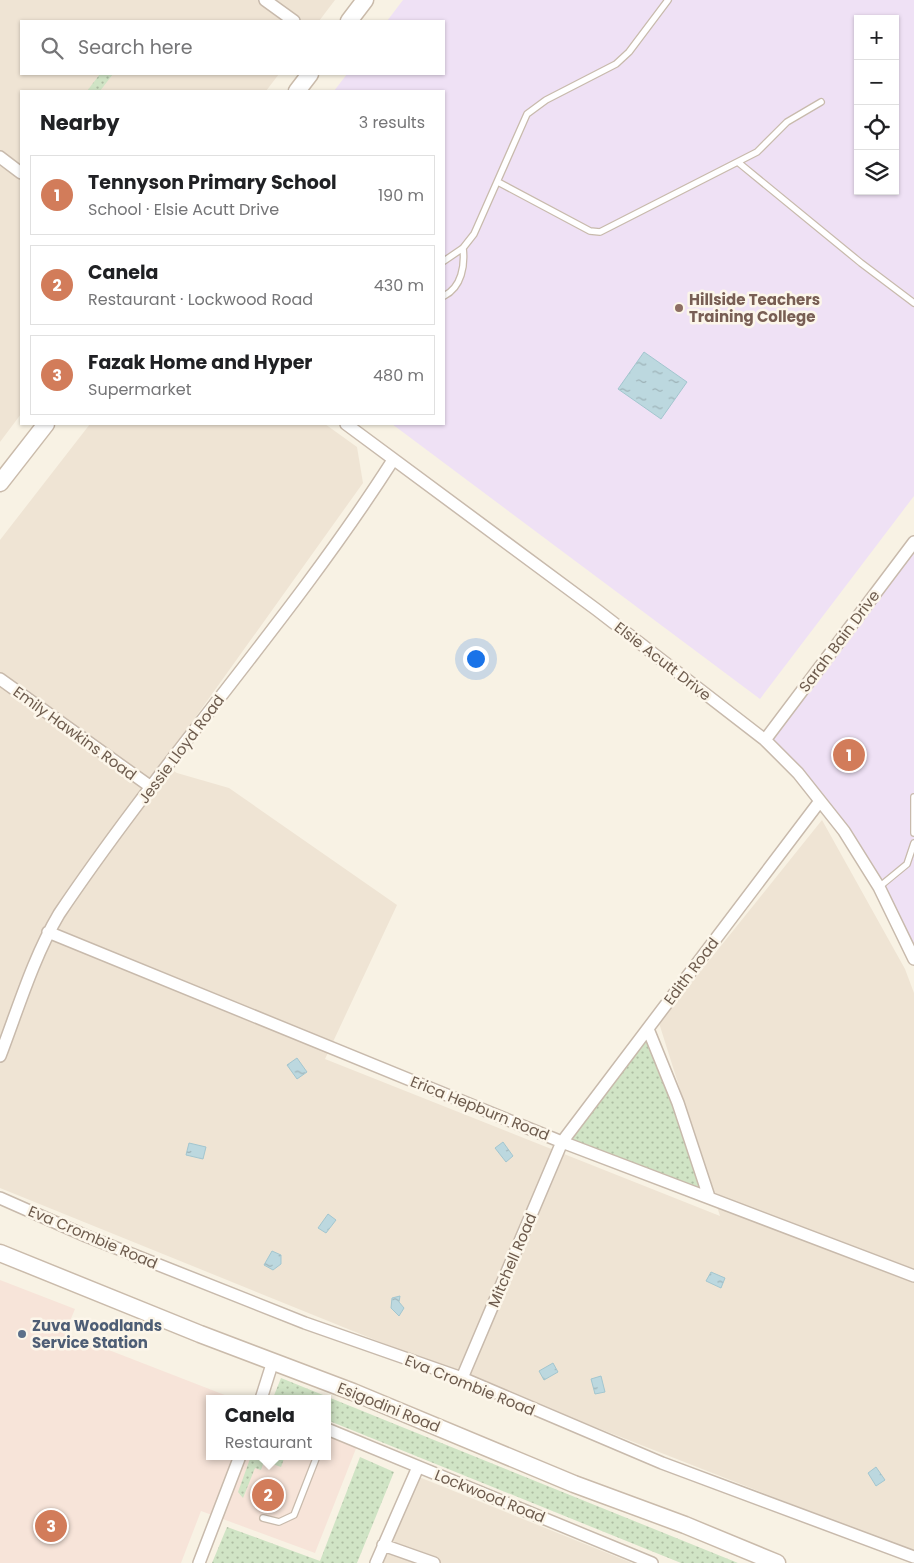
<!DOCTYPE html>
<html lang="en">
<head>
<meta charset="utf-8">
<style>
  body { margin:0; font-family:Poppins,sans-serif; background:#f2f2f2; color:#202124 }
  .controls { position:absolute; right:15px; top:15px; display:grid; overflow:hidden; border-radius:0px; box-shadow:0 1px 4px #0004 }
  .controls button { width:45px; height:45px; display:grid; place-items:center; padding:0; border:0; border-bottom:1px solid #e0e0e0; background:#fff; color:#202124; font:25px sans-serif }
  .you { position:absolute; left:475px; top:658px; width:18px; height:18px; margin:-12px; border:4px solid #fff; border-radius:50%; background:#1a73e8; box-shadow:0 0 0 8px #1a73e833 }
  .badge { display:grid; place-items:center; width:32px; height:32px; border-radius:50%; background:#d27c5a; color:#fff; font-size:16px; font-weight:700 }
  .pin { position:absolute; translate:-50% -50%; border:2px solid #fff; box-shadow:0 1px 5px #0006 }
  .popup { position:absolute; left:206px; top:1395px; width:125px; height:65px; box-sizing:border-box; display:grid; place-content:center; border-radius:0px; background:#fff; filter:drop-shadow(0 1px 4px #0005); font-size:16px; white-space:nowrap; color:#757577 }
  .popup b { font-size:19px; color:#202124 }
  .popup::after { content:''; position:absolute; left:50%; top:100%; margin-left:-10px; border:10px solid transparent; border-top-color:#fff }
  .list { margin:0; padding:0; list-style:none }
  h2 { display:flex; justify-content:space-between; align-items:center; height:65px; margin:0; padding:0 20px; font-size:21px }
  h2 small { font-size:16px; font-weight:400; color:#757577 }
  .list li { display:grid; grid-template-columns:32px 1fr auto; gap:15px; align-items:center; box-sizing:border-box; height:80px; margin:0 10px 10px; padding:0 10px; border:1px solid #e0e0e0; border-radius:0px }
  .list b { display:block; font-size:19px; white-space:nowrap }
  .list p { margin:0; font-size:16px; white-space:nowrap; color:#757577 }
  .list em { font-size:16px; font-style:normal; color:#757577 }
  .icon { flex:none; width:28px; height:28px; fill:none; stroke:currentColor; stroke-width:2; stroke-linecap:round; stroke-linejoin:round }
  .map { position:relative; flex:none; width:914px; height:1563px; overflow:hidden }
  .search { position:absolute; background:#fff; box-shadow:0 1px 4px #0004; left:20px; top:20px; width:425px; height:55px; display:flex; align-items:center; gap:12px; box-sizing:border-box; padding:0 18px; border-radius:0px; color:#757577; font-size:19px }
  .panel { position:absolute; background:#fff; box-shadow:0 1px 4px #0004; left:20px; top:90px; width:425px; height:335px; border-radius:0px }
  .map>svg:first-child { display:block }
  .residential { fill:#efe4d4 }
  .commercial { fill:#f7e4d9 }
  .education { fill:#efe1f5; fill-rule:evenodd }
  .green { fill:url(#green-dots) }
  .water { fill:url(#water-ripples); stroke:#a3c6cf }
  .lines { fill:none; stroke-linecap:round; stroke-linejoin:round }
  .lane-casing { stroke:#c8baac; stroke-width:8 }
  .street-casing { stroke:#c8baac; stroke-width:14 }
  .secondary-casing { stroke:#cabbab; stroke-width:19 }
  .lane { stroke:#fff; stroke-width:5.5 }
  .street { stroke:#fff; stroke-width:11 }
  .secondary { stroke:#fff; stroke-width:16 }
  .education-dot { fill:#8d6e63; stroke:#fcf6ea; stroke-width:2 }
  .service-dot { fill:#5c6f8a; stroke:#fcf6ea; stroke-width:2 }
  .labels { text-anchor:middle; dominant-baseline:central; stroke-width:5; stroke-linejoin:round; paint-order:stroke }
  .education-label { font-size:15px; font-weight:bold; fill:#785e54; stroke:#fcf6ea; text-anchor:start }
  .street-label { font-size:15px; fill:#6d5b4d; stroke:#fcf6ea }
  .service-label { font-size:15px; font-weight:bold; fill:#4e5e75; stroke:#fcf6ea; text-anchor:start }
</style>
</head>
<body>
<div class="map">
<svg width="914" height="1563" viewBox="0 0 914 1563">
  <defs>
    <pattern id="green-dots" width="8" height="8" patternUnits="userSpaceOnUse" patternTransform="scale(1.25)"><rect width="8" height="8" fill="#d0e4c5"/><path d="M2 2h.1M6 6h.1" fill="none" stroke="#adbca2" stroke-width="1.8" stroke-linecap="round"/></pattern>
    <pattern id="water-ripples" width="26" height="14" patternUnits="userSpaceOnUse" patternTransform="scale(1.25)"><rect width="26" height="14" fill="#bcd8df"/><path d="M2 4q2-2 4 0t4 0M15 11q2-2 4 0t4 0" fill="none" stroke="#9db2b7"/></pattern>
  </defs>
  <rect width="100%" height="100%" fill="#f8f2e4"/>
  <path class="residential" d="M0,0H335L319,21H21V74H279L266,91H21V414L0,442Z
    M90,424H325L357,447L363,483L162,764L177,773L229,788L397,905L325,1059L720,1216L659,1023L822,820L905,969L914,993V1552L437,1365L0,1188V540Z
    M419,1477L632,1563H382Z"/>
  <path class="commercial" d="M0,1280L75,1309L65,1333L235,1399H209V1456H327V1434L357,1446L315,1553L201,1511L181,1563H0Z"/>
  <path class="education" d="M403,0H914V496L760,699L392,424H444V91H334L347,74H444V21H387ZM858,19H895V191H858Z
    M914,547V953L880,883L768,740Z"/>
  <path class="green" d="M100,74H113L100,91H87Z
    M647,1037L675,1108L701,1189L569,1140Z
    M281,1378L738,1563H681L327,1420V1399L273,1398Z
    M251,1456H285L281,1467L264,1461L261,1470L255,1468L243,1498L238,1492Z
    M360,1457L394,1472L357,1563H212L227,1527L320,1561Z"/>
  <path class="water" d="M644,352L687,382L661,419L618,389Z
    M297,1058L307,1072L297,1079L287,1065Z
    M503,1142L513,1156L506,1162L495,1148Z
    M189,1143L206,1147L203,1159L186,1155Z
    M328,1214L336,1220L326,1233L318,1228Z
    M272,1251L281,1255V1264L273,1270L264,1265Z
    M711,1272L725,1278L721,1288L706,1281Z
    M400,1296L399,1302L404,1308L399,1316L391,1308L392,1298Z
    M553,1363L558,1372L544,1380L539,1371Z
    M601,1376L605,1392L595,1394L591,1379Z
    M876,1467L885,1480L876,1486L868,1473Z"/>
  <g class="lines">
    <g class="lane-casing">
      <path id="lane" d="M739,163L861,263L914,303
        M498,182L590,231L600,232L757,152L787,122L821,102
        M444,261L463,248L474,234L527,114L546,100L616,64L629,52L668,0
        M444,296C462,287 465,265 463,248
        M914,797V833
        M879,887L907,864L914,843
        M263,1518L279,1522L294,1515L317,1456"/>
    </g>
    <g class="street-casing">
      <path id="street" d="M265,0L294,21
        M0,157L21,173
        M346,424L597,610L765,740L798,773L844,831L879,887L914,959
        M0,679L151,787
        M765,740L914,542
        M48,932L562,1142L914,1276
        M648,1029L678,1103L709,1197
        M0,1056C18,1009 33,958 59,914C164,758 292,618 393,460
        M0,1198L86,1236L305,1323L462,1378L662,1463L914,1557
        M462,1378L562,1142L820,801
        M261,1399L273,1361
        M327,1429L652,1563
        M383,1545L434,1563
        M199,1563L240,1456
        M376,1563L418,1467"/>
    </g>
    <g class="secondary-casing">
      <path id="secondary" d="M349,21L365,0
        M297,91L310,74
        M0,483L46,424
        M0,1253L200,1334L353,1392L574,1484L685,1525L777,1563"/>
    </g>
    <use href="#lane" class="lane"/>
    <use href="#street" class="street"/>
    <use href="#secondary" class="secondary"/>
  </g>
  <circle class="education-dot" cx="679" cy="308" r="5"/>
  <circle class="service-dot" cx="22" cy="1334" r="5"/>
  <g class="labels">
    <g class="education-label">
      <text x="689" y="299">Hillside Teachers<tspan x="689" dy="17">Training College</tspan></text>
    </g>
    <g class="street-label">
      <text transform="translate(839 641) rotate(-53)">Sarah Bain Drive</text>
      <text transform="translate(663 661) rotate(38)">Elsie Acutt Drive</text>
      <text transform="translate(75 733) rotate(36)">Emily Hawkins Road</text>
      <text transform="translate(181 749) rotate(-53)">Jessie Lloyd Road</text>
      <text transform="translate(691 971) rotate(-53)">Edith Road</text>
      <text transform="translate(480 1108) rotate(22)">Erica Hepburn Road</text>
      <text transform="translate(93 1237) rotate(23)">Eva Crombie Road</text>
      <text transform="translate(512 1260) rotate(-67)">Mitchell Road</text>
      <text transform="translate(470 1385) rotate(22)">Eva Crombie Road</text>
      <text transform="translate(389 1407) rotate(22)">Esigodini Road</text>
      <text transform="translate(490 1496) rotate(22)">Lockwood Road</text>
    </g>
    <g class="service-label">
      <text x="32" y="1325">Zuva Woodlands<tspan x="32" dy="17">Service Station</tspan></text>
    </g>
  </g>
</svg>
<div class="controls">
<button>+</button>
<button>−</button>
<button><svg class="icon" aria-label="locate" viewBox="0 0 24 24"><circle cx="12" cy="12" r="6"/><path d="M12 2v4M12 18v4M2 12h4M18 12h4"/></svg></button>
<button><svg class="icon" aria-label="layers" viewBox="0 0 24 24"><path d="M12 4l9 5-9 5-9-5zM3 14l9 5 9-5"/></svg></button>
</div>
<div class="you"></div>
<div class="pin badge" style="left:849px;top:755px">1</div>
<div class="pin badge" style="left:268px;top:1495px">2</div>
<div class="popup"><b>Canela</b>Restaurant</div>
<div class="pin badge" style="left:51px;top:1526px">3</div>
<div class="search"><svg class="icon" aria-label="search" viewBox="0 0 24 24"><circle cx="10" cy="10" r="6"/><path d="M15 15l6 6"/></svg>Search here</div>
<section class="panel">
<h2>Nearby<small>3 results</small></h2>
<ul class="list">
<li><span class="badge">1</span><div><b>Tennyson Primary School</b><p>School · Elsie Acutt Drive</p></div><em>190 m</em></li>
<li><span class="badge">2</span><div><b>Canela</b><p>Restaurant · Lockwood Road</p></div><em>430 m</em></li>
<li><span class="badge">3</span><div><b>Fazak Home and Hyper</b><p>Supermarket</p></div><em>480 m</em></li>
</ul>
</section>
</div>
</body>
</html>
